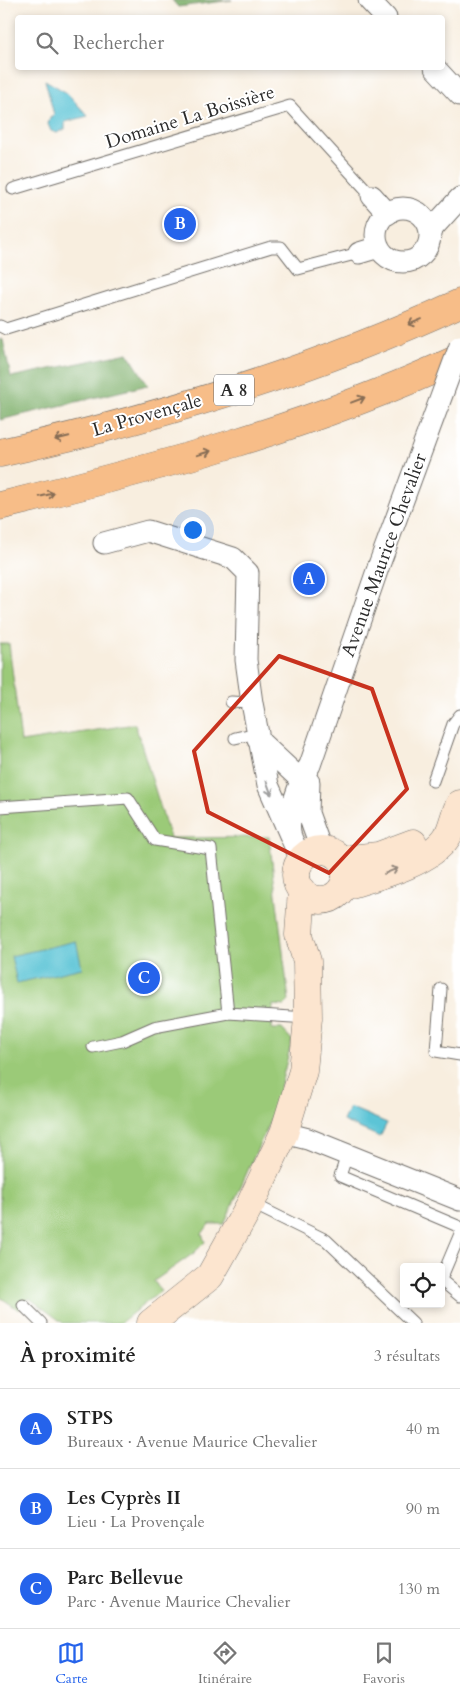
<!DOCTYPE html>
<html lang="fr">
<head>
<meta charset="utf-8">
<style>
  body { margin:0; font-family:Cardo,serif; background:#f2f2f2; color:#222 }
  .controls { position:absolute; right:15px; bottom:15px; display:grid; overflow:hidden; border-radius:5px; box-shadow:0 2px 8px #0003 }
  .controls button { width:45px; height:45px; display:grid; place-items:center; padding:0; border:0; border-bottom:1px solid #e0e0e0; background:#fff; color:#222; font:25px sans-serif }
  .you { position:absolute; left:192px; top:529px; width:18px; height:18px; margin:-12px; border:4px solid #fff; border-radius:50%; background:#1a73e8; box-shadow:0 0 0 8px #1a73e833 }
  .badge { display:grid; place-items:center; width:32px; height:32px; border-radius:50%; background:#2563eb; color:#fff; font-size:16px; font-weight:700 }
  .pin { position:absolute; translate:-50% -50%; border:2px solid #fff; box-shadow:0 1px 5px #0006 }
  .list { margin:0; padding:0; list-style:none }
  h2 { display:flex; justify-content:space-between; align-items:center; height:65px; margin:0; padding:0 20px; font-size:21px }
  h2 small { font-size:16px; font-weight:400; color:#767676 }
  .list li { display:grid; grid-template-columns:32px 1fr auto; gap:15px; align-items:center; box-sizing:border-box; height:80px; padding:0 20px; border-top:1px solid #e0e0e0 }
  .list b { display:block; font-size:19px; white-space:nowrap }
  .list p { margin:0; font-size:16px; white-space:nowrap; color:#767676 }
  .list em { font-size:16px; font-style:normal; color:#767676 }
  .icon { flex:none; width:28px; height:28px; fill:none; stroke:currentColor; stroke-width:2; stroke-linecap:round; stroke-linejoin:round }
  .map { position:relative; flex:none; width:460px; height:1323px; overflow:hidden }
  .search { position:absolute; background:#fff; box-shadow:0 2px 8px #0003; left:15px; right:15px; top:15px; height:55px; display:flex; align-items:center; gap:12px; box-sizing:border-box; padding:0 18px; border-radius:5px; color:#767676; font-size:19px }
  .sheet { height:305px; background:#fff }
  nav { display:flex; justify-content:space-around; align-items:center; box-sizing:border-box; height:70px; border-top:1px solid #e0e0e0; background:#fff; font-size:14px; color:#767676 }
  nav a { display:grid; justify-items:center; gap:2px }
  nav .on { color:#2563eb }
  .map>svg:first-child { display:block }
  .green { fill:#9bca78; stroke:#637a52 }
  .forest { fill:#7cae68; stroke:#546c4a }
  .water { fill:#5bc4d6; stroke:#437880 }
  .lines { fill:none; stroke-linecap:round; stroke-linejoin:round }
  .lane-casing { stroke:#736f6a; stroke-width:13 }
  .street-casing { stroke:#736f6a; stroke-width:23 }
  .secondary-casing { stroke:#736f6a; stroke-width:29 }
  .highway-casing { stroke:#736f6a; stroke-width:29 }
  .lane { stroke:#fff; stroke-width:11 }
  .street { stroke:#fff; stroke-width:21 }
  .secondary { stroke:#fce5cf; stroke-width:28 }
  .highway { stroke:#f7bd88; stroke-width:28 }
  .street-bridge-casing { stroke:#736f6a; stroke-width:23; stroke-linecap:butt }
  .street-bridge { stroke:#fff; stroke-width:21 }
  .oneway { stroke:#876d55 }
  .oneway2 { stroke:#a0a0a0 }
  .oneway3 { stroke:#94887d }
  .marked { fill:none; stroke:#c8321e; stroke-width:4; stroke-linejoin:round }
  .labels { text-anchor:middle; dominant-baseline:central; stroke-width:4; stroke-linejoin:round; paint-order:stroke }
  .shield { fill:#fff; stroke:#6b6b6b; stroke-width:1 }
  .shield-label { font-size:18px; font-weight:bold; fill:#2b2b2b }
  .street-label { font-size:19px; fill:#2b2b2b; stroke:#fff }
</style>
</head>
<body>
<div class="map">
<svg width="460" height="1323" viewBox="0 0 460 1323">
  <rect width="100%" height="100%" fill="#fff"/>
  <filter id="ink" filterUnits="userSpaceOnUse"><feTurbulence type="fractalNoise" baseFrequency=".02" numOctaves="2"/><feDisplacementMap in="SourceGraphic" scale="10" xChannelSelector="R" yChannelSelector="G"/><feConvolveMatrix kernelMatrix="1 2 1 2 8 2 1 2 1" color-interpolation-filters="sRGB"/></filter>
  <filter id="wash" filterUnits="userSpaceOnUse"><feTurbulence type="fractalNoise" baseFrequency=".0096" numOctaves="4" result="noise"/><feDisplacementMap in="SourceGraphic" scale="20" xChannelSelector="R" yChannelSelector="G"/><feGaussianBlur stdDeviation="1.12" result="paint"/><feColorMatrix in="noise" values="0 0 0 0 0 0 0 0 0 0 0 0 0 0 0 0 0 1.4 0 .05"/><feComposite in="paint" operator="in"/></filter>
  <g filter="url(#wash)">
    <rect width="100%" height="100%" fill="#f8eedf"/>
    <path class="green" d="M0,644H9L21,742L135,724L170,838L269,837L289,1001L284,1006L273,1005L272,1029H282L292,1040L274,1112L224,1224H209L202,1234L205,1242L194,1253L154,1281L161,1291L120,1323H63L29,1298L19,1310L0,1297Z"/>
    <path class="forest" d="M172,0H232L178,7Z
      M0,339L3,340L11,377L128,353L148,385L0,420Z"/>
    <path class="water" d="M45,80L67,93L88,116L65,122V129L57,133L51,131L48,124L50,118L54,115Z
      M76,941L82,968L17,983L11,956Z
      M349,1107L387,1123L380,1137L343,1121Z"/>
  </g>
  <g filter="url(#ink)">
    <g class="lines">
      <g class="lane-casing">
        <path id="lane" d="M13,189L290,106L372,196
          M0,326L6,329L271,247H281L298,269L359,253
          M231,702L252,703
          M235,738L257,733
          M433,781L453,724L460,715
          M0,807L128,798L155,840L211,849L228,1013
          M441,989L436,1051L460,1055
          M93,1047L122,1041L154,1027L228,1013L308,1018
          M347,1155L340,1176L460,1227
          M251,1203L326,1240L413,1323
          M441,1279L460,1234
          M441,1280L460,1296
          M23,1305L41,1323"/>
      </g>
      <g class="street-casing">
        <path id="street" d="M369,0L386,18
          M435,68L460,95
          M372,196L388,214
          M376 235a27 27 0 1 1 54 0a27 27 0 1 1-54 0Z
          M430,231L460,198
          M359,253L379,247
          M104,543L148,531L233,558L248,573L246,660L252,703L268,785L290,835
          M258,740L301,780
          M309,782L308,813L321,849
          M301,859C298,852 294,845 291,837C285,818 300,780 310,765L379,565
          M284,1133L308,1139L460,1200"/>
      </g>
      <g class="secondary-casing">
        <path id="secondary" d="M296 875a25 25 0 1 1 50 0a25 25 0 1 1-50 0Z
          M342,860L378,856L413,843
          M344,886C374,877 429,864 447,837C453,827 454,814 460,804
          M151,1323L210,1276L251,1203L284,1133L303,1071L308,1018L307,961L299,935L302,890"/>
      </g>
      <g class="highway-casing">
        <path id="highway" d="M0,453C157,418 314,371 460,303
          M0,506C157,468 313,426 460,358"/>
      </g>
      <use href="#lane" class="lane"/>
      <use href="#street" class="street"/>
      <use href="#secondary" class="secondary"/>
      <use href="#highway" class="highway"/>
      <g class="street-bridge-casing">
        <path id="street-bridge" d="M379,565L460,346"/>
      </g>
      <use href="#street-bridge" class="street-bridge"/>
    </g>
    <defs><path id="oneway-shaft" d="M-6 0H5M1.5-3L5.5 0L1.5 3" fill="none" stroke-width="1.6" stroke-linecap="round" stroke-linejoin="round" transform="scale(1.25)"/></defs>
    <g class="oneway">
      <use href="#oneway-shaft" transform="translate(415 322) rotate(158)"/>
      <use href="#oneway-shaft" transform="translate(358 400) rotate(-21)"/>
      <use href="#oneway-shaft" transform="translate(62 438) rotate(166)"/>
      <use href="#oneway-shaft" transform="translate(204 453) rotate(-17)"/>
      <use href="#oneway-shaft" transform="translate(47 495) rotate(-14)"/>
    </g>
    <use class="oneway2" href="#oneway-shaft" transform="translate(269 788) rotate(70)"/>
    <use class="oneway3" href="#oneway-shaft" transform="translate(391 871) rotate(-22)"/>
  </g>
  <path class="marked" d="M279,656L372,689L407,789L329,873L208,812L194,751Z"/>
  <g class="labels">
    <rect class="shield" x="214" y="374.5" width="40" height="31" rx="4"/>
    <g class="shield-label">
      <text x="234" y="390">A 8</text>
    </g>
    <g class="street-label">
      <text transform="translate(190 117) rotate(-17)">Domaine La Boissière</text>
      <text transform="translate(147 415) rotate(-16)">La Provençale</text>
      <text transform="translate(384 555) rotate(-70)">Avenue Maurice Chevalier</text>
    </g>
  </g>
</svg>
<div class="controls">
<button><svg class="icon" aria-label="locate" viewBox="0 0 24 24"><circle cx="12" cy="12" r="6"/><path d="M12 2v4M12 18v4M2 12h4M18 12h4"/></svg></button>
</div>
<div class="you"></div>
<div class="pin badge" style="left:309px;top:579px">A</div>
<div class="pin badge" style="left:180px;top:224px">B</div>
<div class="pin badge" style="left:144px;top:978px">C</div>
<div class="search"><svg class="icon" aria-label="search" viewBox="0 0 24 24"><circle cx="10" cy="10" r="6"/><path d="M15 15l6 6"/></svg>Rechercher</div>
</div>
<section class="sheet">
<h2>À proximité<small>3 résultats</small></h2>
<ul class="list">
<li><span class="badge">A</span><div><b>STPS</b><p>Bureaux · Avenue Maurice Chevalier</p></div><em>40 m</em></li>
<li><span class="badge">B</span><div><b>Les Cyprès II</b><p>Lieu · La Provençale</p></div><em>90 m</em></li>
<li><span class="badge">C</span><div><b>Parc Bellevue</b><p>Parc · Avenue Maurice Chevalier</p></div><em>130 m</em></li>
</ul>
</section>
<nav>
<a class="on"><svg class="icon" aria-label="map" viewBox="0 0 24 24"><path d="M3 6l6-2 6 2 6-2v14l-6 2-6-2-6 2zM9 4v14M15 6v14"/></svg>Carte</a>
<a><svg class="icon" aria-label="directions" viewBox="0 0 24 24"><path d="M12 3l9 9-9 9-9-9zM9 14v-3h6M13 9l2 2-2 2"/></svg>Itinéraire</a>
<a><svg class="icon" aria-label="saved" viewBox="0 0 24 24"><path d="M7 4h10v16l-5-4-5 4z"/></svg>Favoris</a>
</nav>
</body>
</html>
